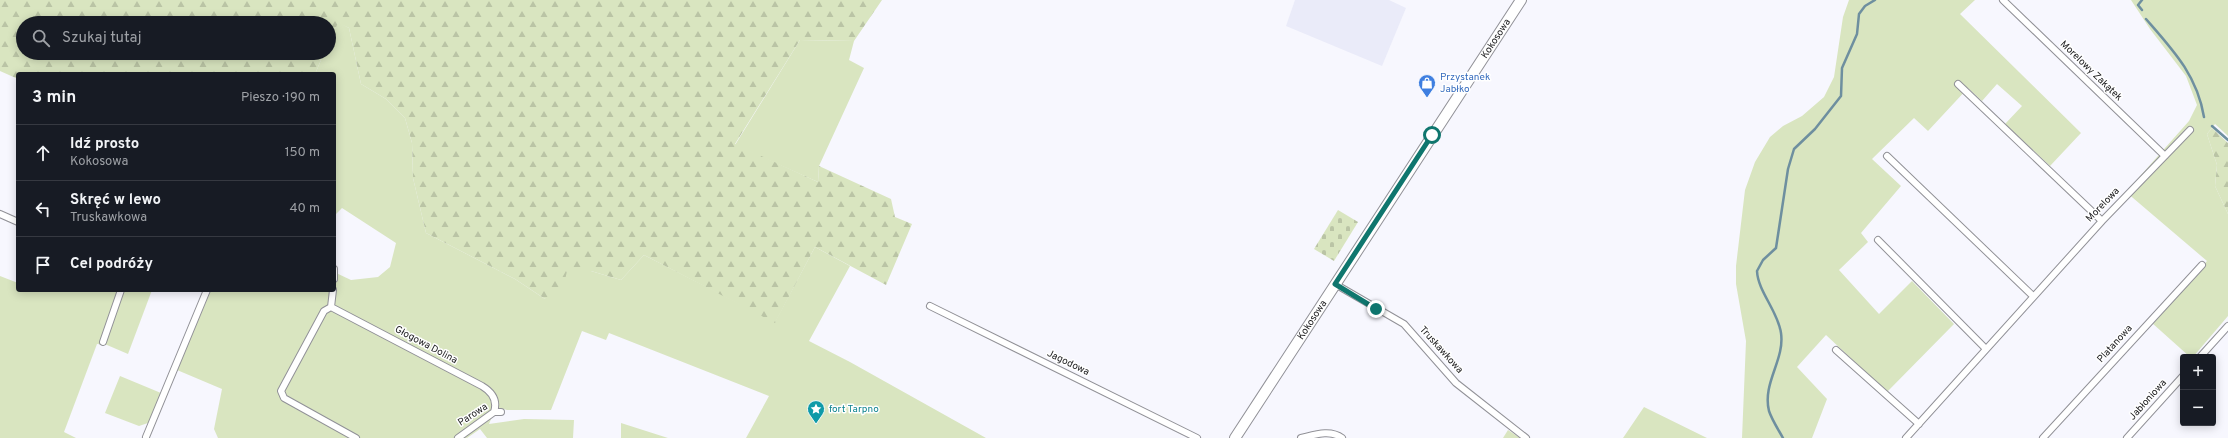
<!DOCTYPE html>
<html lang="pl">
<head>
<meta charset="utf-8">
<style>
  body { margin:0; font-family:Overpass,sans-serif; background:#242831; color:#f1f3f6 }
  .controls { position:absolute; right:12px; bottom:12px; display:grid; overflow:hidden; border-radius:4px; box-shadow:0 2px 10px #0003 }
  .controls button { width:36px; height:36px; display:grid; place-items:center; padding:0; border:0; border-bottom:1px solid #363941; background:#171b24; color:#f1f3f6; font:20px sans-serif }
  .stop { position:absolute; width:12px; height:12px; margin:-9px; border:3px solid #0f766e; border-radius:50%; background:#fff }
  .stop.end { background:#0f766e; border-color:#fff; box-shadow:0 1px 4px #0008 }
  .list { margin:0; padding:0; list-style:none }
  h2 { display:flex; justify-content:space-between; align-items:center; height:52px; margin:0; padding:0 16px; font-size:17px }
  h2 small { font-size:13px; font-weight:400; color:#9ea1a6 }
  .list li { display:grid; grid-template-columns:26px 1fr auto; gap:12px; align-items:center; box-sizing:border-box; height:56px; padding:0 16px; border-top:1px solid #363941 }
  .list b { display:block; font-size:15px; white-space:nowrap }
  .list p { margin:0; font-size:13px; white-space:nowrap; color:#9ea1a6 }
  .list em { font-size:13px; font-style:normal; color:#9ea1a6 }
  .icon { flex:none; width:22px; height:22px; fill:none; stroke:currentColor; stroke-width:2; stroke-linecap:round; stroke-linejoin:round }
  .map { position:relative; flex:none; width:2228px; height:438px; overflow:hidden }
  .search { position:absolute; background:#171b24; box-shadow:0 2px 10px #0003; left:16px; top:16px; width:320px; height:44px; display:flex; align-items:center; gap:10px; box-sizing:border-box; padding:0 14px; border-radius:22px; color:#9ea1a6; font-size:15px }
  .panel { position:absolute; background:#171b24; box-shadow:0 2px 10px #0003; left:16px; top:72px; width:320px; height:220px; border-radius:4px }
  .map>svg:first-child { display:block }
  .built { fill:#eaebf9 }
  .green { fill:#d9e5c0 }
  .forest { fill:url(#forest-firs) }
  .cemetery { fill:url(#cemetery-stones) }
  .lines { fill:none; stroke-linecap:round; stroke-linejoin:round }
  .stream { stroke:#6e8f9f; stroke-width:2.5 }
  .street-casing { stroke:#919197; stroke-width:8 }
  .primary-casing { stroke:#919197; stroke-width:12 }
  .street { stroke:#fff; stroke-width:6 }
  .primary { stroke:#fff; stroke-width:10 }
  .route { stroke:#0f766e; stroke-width:5 }
  .labels { text-anchor:middle; dominant-baseline:central; stroke-width:3; stroke-linejoin:round; paint-order:stroke }
  .street-label { font-size:10px; fill:#1b1b1d; stroke:#fff }
  .shop-label { font-size:10px; fill:#366cbe; stroke:#fff; text-anchor:start }
  .culture-label { font-size:10px; fill:#0d838f; stroke:#fff; text-anchor:start }
</style>
</head>
<body>
<div class="map">
<svg width="2228" height="438" viewBox="0 0 2228 438">
  <defs>
    <pattern id="forest-firs" width="22" height="20" patternUnits="userSpaceOnUse"><rect width="22" height="20" fill="#d9e5c0"/><path d="M5 1l3.5 6h-7zM16 11l3.5 6h-7z" fill="#bac4a5"/></pattern>
    <pattern id="cemetery-stones" width="16" height="16" patternUnits="userSpaceOnUse"><rect width="16" height="16" fill="#d9e5c0"/><path d="M2 7V4a2 2 0 0 1 4 0v3zM10 15v-3a2 2 0 0 1 4 0v3z" fill="#bac4a5"/></pattern>
  </defs>
  <rect width="100%" height="100%" fill="#f7f7fe"/>
  <path class="built" d="M1295,0H1389L1406,8L1382,66L1286,26Z"/>
  <path class="green" d="M1849,0H1975L1960,14L2081,133L2050,166L2005,124L2022,106L1997,84L1982,101L1968,88L1928,131L1914,118L1872,159L1901,186L1861,233L1868,242L1839,270L1879,314L1912,281L1954,324L1887,392L1826,335L1797,367L1827,399L1812,438H1742L1746,341L1736,284V266L1745,190L1755,162L1770,137L1783,126L1802,116L1824,97L1834,77L1843,17Z
    M2131,0H2228V136L2215,124L2207,134L2217,165L2215,186L2228,214V316L2193,357H2190L2152,323L2207,261L2126,192L2189,121L2197,105L2186,76L2150,29Z
    M338,22L349,28L361,84L386,99L405,118L412,143L413,178L426,233L515,279L545,299L567,271H591L621,280L644,255L775,322L815,247L850,266L809,341L850,362L986,438H746L769,396L609,333L606,340L582,331L551,410H507L496,407L489,424L524,419L574,420L573,438H487L480,429L467,438H218L214,429L222,389L177,370L211,290H334V272L351,280L378,277L390,267L396,243L342,208L336,214L334,211V74H315L324,53H329V42Z
    M800,40L854,41L849,60L864,68L819,166L818,182L735,145Z
    M0,276L18,283V290H152L128,354L107,345L97,344L64,432L76,438H0Z
    M120,376L161,393L148,423L139,426L105,413Z
    M1644,407L1707,438H1623Z
    M621,423L668,438H621Z
    M1508,430L1520,438H1503Z"/>
  <path class="forest" d="M0,0H882L854,41L800,40L735,144L818,182L819,166L891,199L895,217L912,224L886,285L815,247L775,323L644,255L621,280L591,271H567L563,289L545,299L515,279L426,233L413,178L412,143L405,118L386,99L361,84L349,28L338,23L329,42V23H23V53H324L315,74H18V79L0,71Z
    M2212,128L2228,143V214L2215,186L2217,165L2207,134Z"/>
  <path class="cemetery" d="M1338,210L1358,222L1334,261L1314,249Z"/>
  <g class="lines">
    <path class="stream" d="M2142,10L2138,5L2142,0
      M2146,19C2173,50 2197,75 2204,117
      M2212,126L2228,140
      M1783,438C1778,429 1772,420 1769,411C1762,383 1785,360 1781,333C1778,311 1758,292 1757,271L1763,260L1776,248L1788,169L1794,149L1815,129L1841,96L1842,68L1857,34L1859,14L1865,6L1875,0"/>
    <g class="street-casing">
      <path id="street" d="M2003,0L2165,156
        M1958,84L2102,221
        M1887,156L2033,296
        M0,214L18,222
        M1878,240L1985,348
        M334,269V279
        M1335,284L1404,324L1456,383L1526,438
        M930,306L1197,438
        M331,307L482,386C492,392 498,400 494,412
        M331,307L324,311L281,391L284,398L356,438
        M331,307L333,290
        M103,342L121,290
        M1836,350L1919,424
        M2200,357L2228,326
        M146,437L207,290
        M458,438L494,412H501
        M1301,438C1314,435 1330,429 1342,438
        M1906,438L2102,221L2190,130
        M2043,438L2202,265
        M2127,438L2183,376"/>
    </g>
    <g class="primary-casing">
      <g id="primary">
        <path id="s1" d="M1235,438L1521,0"/>
      </g>
    </g>
    <use href="#street" class="street"/>
    <use href="#primary" class="primary"/>
  </g>
  <g class="lines">
    <path class="route" d="M1376,309L1335,284L1432,135"/>
  </g>
  <defs>
    <g id="shop-pin" transform="scale(0.9)"><path d="M0 17L-7.5 6A9.5 9.5 0 1 1 7.5 6Z" fill="#3f7fe0" stroke="#fff"/><path d="M-5-2.5h2.3a2.7 3.5 0 0 1 5.4 0H5L5.5 6h-11ZM-1.5-2.5h3a1.5 2.3 0 0 0-3 0Z" fill="#fff"/></g>
    <g id="sight-pin" transform="scale(0.9)"><path d="M0 17L-7.5 6A9.5 9.5 0 1 1 7.5 6Z" fill="#0f9aa8" stroke="#fff"/><path d="M0-6L1.8-2.2L6-1.7L2.9 1.2L3.7 5.4L0 3.3L-3.7 5.4L-2.9 1.2L-6-1.7L-1.8-2.2Z" fill="#fff"/></g>
  </defs>
  <g fill-rule="evenodd">
    <use href="#shop-pin" x="1427" y="83"/>
    <use href="#sight-pin" x="816" y="409"/>
  </g>
  <g class="labels">
    <g class="street-label">
      <text stroke="none"><textPath href="#s1" startOffset="477">Kokosowa</textPath></text>
      <text transform="translate(2091 71) rotate(44)">Morelowy Zakątek</text>
      <text transform="translate(2103 205) rotate(-46)">Morelowa</text>
      <text stroke="none"><textPath href="#s1" startOffset="141">Kokosowa</textPath></text>
      <text transform="translate(2115 344) rotate(-48)">Platanowa</text>
      <text transform="translate(426 345) rotate(28)">Głogowa Dolina</text>
      <text transform="translate(1441 350) rotate(48)">Truskawkowa</text>
      <text transform="translate(1068 363) rotate(26)">Jagodowa</text>
      <text transform="translate(2148 400) rotate(-48)">Jabłoniowa</text>
      <text transform="translate(473 415) rotate(-33)">Parowa</text>
    </g>
    <g class="shop-label">
      <text x="1440" y="77">Przystanek<tspan x="1440" dy="12">Jabłko</tspan></text>
    </g>
    <g class="culture-label">
      <text x="829" y="409">fort Tarpno</text>
    </g>
  </g>
</svg>
<div class="controls">
<button>+</button>
<button>−</button>
</div>
<div class="stop" style="left:1432px;top:135px"></div>
<div class="stop end" style="left:1376px;top:309px"></div>
<div class="search"><svg class="icon" aria-label="search" viewBox="0 0 24 24"><circle cx="10" cy="10" r="6"/><path d="M15 15l6 6"/></svg>Szukaj tutaj</div>
<section class="panel">
<h2>3 min<small>Pieszo · 190 m</small></h2>
<ul class="list">
<li><svg class="icon" aria-label="ahead" viewBox="0 0 24 24"><path d="M12 20V5M6 11l6-6 6 6"/></svg><div><b>Idź prosto</b><p>Kokosowa</p></div><em>150 m</em></li>
<li><svg class="icon" aria-label="left" viewBox="0 0 24 24"><path d="M17 20v-9H6M10 6l-5 5 5 5"/></svg><div><b>Skręć w lewo</b><p>Truskawkowa</p></div><em>40 m</em></li>
<li><svg class="icon" aria-label="arrive" viewBox="0 0 24 24"><path d="M6 21V4h12l-3 4 3 4H6"/></svg><div><b>Cel podróży</b></div></li>
</ul>
</section>
</div>
</body>
</html>
